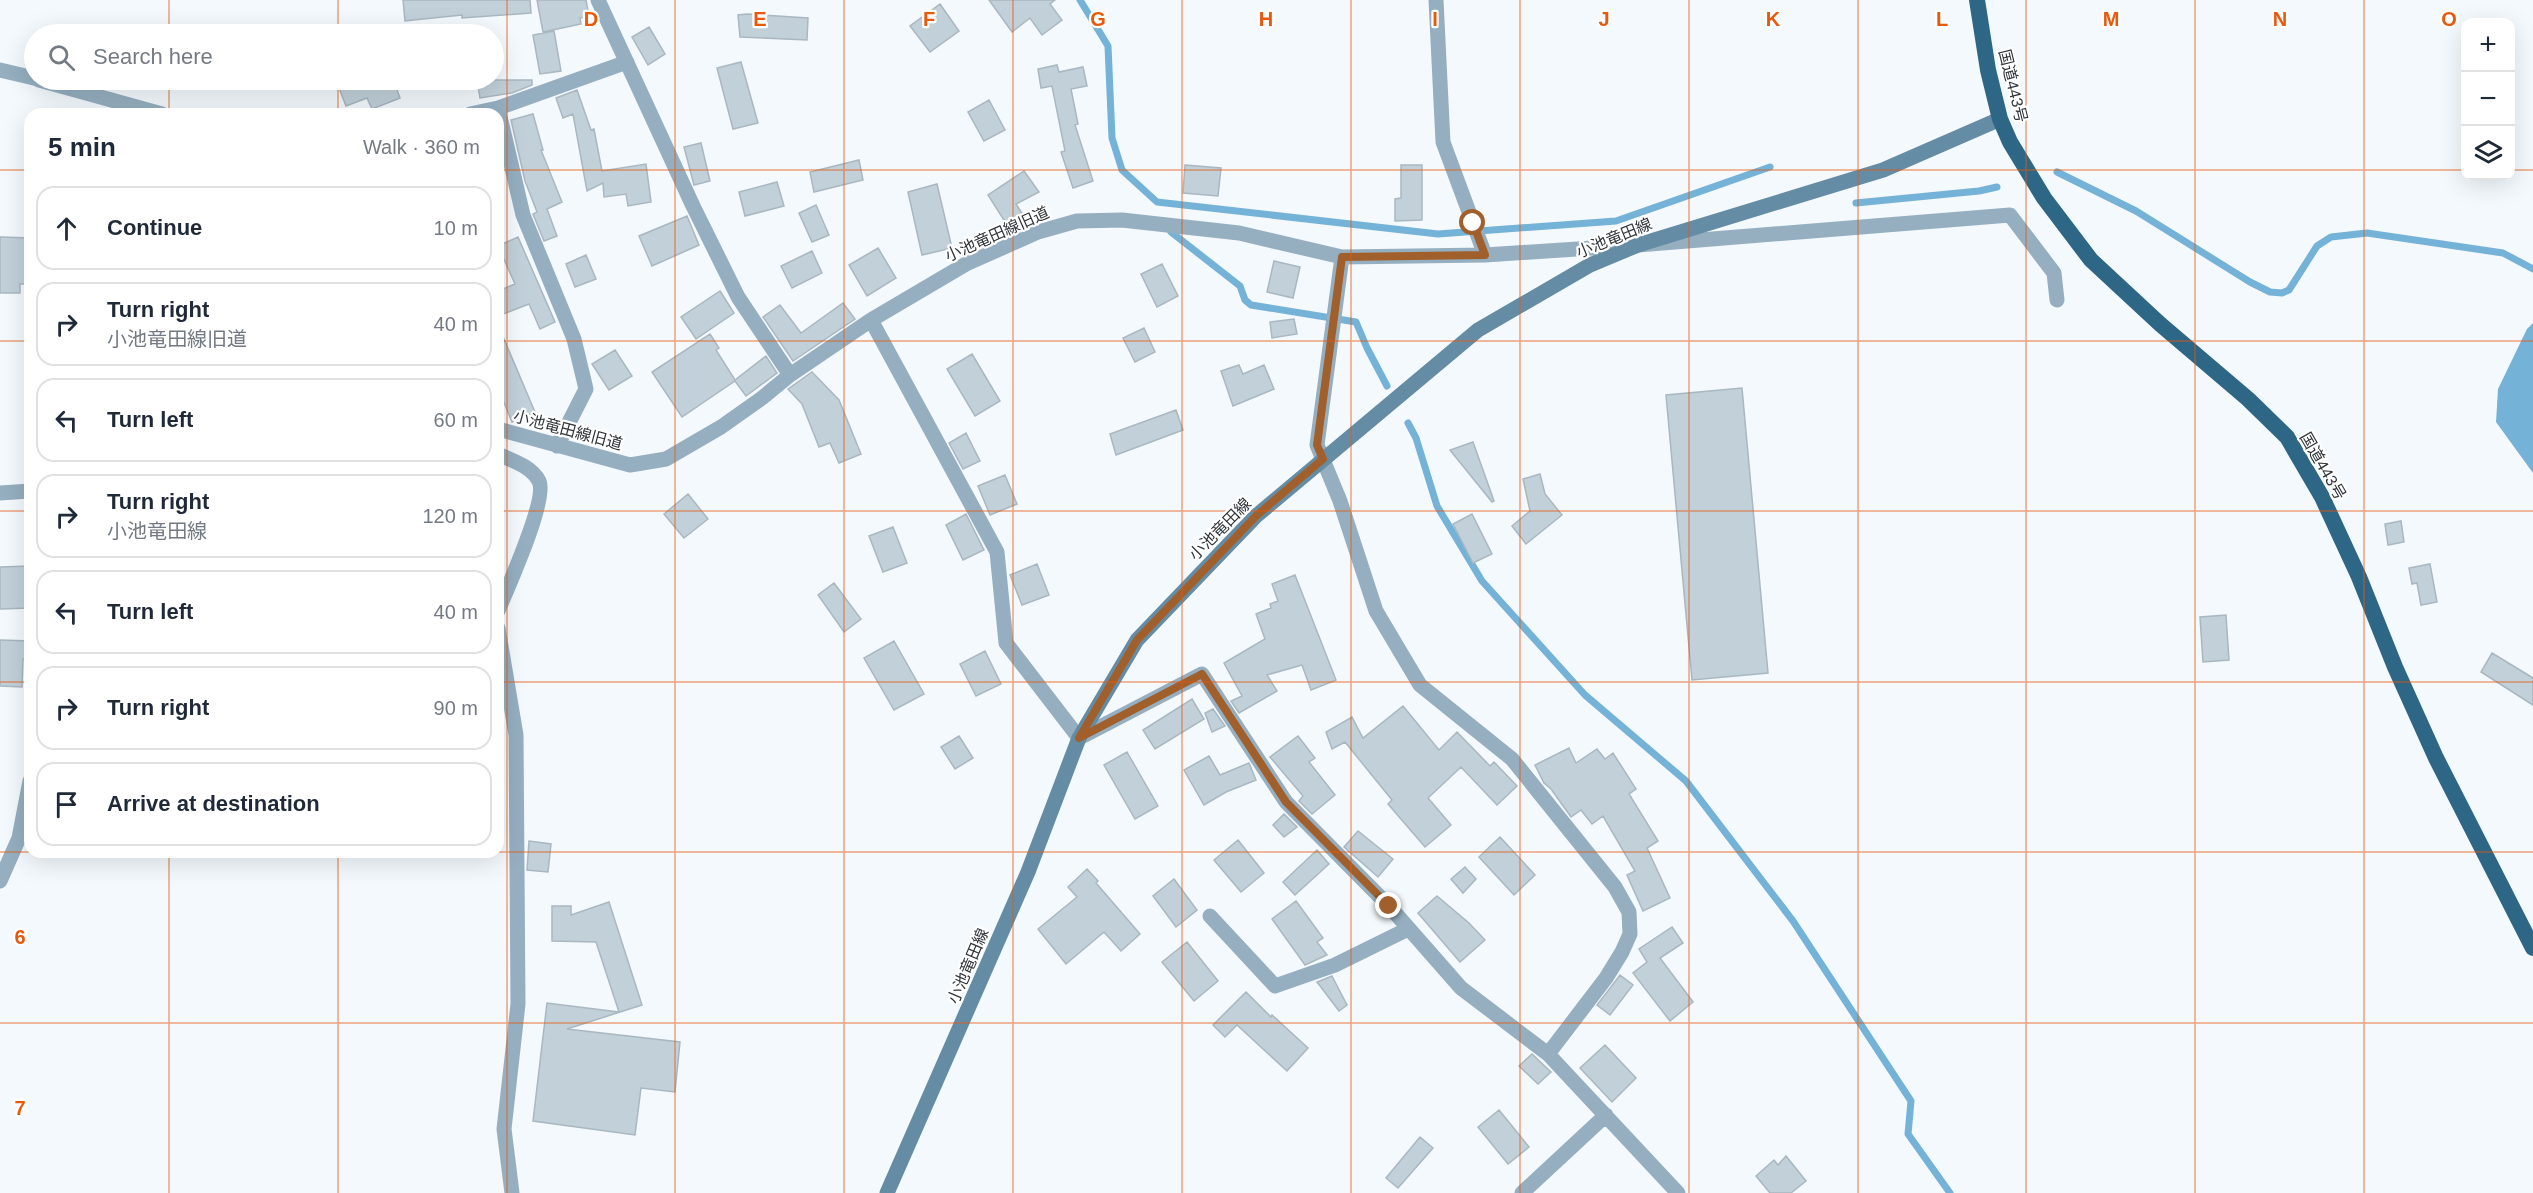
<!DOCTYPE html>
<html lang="en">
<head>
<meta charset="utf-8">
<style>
  body { margin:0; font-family:Helvetica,"Noto Sans JP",sans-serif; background:#f6f6f7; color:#1f2937 }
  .controls { position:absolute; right:18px; top:18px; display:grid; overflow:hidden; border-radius:12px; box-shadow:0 6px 24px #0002 }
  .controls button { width:54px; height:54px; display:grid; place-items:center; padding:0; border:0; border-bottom:2px solid #e0e1e3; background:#fff; color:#1f2937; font:30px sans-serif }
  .stop { position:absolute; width:18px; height:18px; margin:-14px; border:4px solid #a15f2c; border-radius:50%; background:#fff }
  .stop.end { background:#a15f2c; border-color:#fff; box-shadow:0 2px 6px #0008 }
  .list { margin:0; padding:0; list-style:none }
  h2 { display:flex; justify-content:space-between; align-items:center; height:78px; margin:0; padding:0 24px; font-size:26px }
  h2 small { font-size:20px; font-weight:400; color:#747a83 }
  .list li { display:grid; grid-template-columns:39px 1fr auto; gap:18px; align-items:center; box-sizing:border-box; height:84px; margin:0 12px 12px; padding:0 12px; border:2px solid #e0e1e3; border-radius:18px }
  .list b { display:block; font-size:22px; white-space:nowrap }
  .list p { margin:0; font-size:20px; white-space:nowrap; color:#747a83 }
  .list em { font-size:20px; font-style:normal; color:#747a83 }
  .icon { flex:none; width:33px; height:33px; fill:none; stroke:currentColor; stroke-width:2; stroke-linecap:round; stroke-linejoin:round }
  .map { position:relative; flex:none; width:2533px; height:1193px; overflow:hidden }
  .search { position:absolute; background:#fff; box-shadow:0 6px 24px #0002; left:24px; top:24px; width:480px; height:66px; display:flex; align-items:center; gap:15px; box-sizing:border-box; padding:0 21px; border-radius:33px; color:#747a83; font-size:22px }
  .panel { position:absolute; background:#fff; box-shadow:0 6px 24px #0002; left:24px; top:108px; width:480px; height:750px; border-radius:18px }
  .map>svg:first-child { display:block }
  .water { fill:#74b2d7 }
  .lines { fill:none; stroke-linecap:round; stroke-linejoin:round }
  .stream { stroke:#74b2d7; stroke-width:7 }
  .building { fill:#c1d0d9; stroke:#a9b7c0; stroke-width:1.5 }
  .minor { stroke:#95afc0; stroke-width:15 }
  .secondary { stroke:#648ca4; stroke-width:15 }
  .trunk { stroke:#2e6686; stroke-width:16 }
  .route { stroke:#a15f2c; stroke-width:8 }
  .grid { fill:none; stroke:#e8590c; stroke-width:1.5; stroke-opacity:0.55 }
  .labels { text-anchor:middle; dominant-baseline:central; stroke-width:4.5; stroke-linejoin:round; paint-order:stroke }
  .street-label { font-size:16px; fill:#2f3538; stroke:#fff }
  .grid-label { font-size:20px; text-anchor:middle; font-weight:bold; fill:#e8590c; stroke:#fff; stroke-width:4.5; stroke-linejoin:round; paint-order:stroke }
</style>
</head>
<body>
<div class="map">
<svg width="2533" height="1193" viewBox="0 0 2533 1193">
  <rect width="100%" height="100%" fill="#f4f9fd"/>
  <path class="water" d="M2533,323V473L2496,422L2498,389L2527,329Z"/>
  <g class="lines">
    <path class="stream" d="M1080,0L1108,46L1112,138L1122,170L1157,202L1438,234L1616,221L1770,167
      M2057,172L2136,211L2250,282L2270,292L2282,293L2289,290L2317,246L2331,237L2367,233L2503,253L2533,269
      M1856,203L1979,191L1997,187
      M1171,232L1240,286L1245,300L1251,305L1356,322L1367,348L1387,386
      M1408,423L1416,438L1437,506L1482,581L1585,695L1686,781L1793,921L1911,1101L1908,1134L1950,1193"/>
  </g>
  <path class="building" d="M403,0H530L531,13L462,18V15L405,21Z
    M537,0H586L589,16L580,18L581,24L543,32Z
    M989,0H1055L1050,4L1062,20L1042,35L1030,18L1012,32Z
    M940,4L959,31L930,52L910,26Z
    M747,14L808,18L807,40L740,37L738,15Z
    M649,27L665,54L648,65L632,37Z
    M554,31L561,71L540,74L533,35Z
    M741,62L758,123L733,129L717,68Z
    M1057,65L1059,72L1083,67L1087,86L1071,89L1078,124L1075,125L1093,181L1073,188L1061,152L1065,151L1052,86L1041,88L1038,69Z
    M346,80H411V81L396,87L400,98L372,109L367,98L346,106L337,83Z
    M477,80H532V85L512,93L480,98Z
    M577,90L591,130L594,129L602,171L646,164L651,202L628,206L626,194L604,197L603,183L587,191L573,114L563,118L556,98Z
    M989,100L1005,130L984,141L968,112Z
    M533,114L543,150H541L562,202L547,209L557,236L544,241L533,214L537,212L525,181L511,120Z
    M701,143L710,181L694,185L684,147Z
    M859,160L863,180L814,192L810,172Z
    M1185,165L1221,168L1218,196L1183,193Z
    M1401,165H1422V220L1395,221V199L1401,198Z
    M1024,171L1039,192L1016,204L1025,218L1009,228L988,195Z
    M777,182L784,206L745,216L739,192Z
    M937,184L952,248L922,255L908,192Z
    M816,205L829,235L812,242L799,213Z
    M687,216L699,245L652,266L639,236Z
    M0,237L30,238L27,284H20V293H0Z
    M518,237L555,322L540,329L529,304L498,316V291L515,284L498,246Z
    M878,248L896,278L867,296L849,265Z
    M812,251L822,273L792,288L781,266Z
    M586,255L596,279L575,287L566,264Z
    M1274,261L1300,267L1293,298L1267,292Z
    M1162,264L1178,296L1157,307L1141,274Z
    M720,291L734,313L696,339L681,317Z
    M843,303L855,319L793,361L763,317L780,305L801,333Z
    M1294,319L1297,334L1272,338L1270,322Z
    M498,325L535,412L512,422L498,388Z
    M1144,328L1155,352L1135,362L1123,338Z
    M710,334L719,348L716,350L735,380L766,356L777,373L746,396L735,381L682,417L652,372Z
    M615,350L632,376L609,390L592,364Z
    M972,354L1000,401L975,416L947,369Z
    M1239,365L1243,374L1264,365L1274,389L1233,406L1221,371Z
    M812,372L839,400L861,454L839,463L830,443L819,447L802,404L788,389Z
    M1742,388L1768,673L1692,680L1666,395Z
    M1176,410L1183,430L1116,455L1110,434Z
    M966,433L980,461L963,469L949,443Z
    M1473,442L1494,501L1492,502L1450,450Z
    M1540,474L1545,494L1562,515L1526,544L1512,526L1530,511L1523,479Z
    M1005,475L1017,504L990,515L978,486Z
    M688,494L708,519L684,538L664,514Z
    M966,514L984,550L963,560L946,525Z
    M1472,514L1492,554L1473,563L1453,524Z
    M2401,521L2404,542L2388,545L2385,524Z
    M893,527L907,563L883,572L869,536Z
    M1037,564L1049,595L1022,605L1010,575Z
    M2430,564L2437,602L2421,605L2417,583L2412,584L2409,568Z
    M29,566L30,608L0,609V567Z
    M1295,575L1336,680L1311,690L1302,665L1267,675L1277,691L1239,713L1231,701L1242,696L1224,663L1265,639L1256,614L1271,608L1270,604L1278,601L1272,584Z
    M834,583L861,619L844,632L818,595Z
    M2226,615L2229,660L2203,662L2200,617Z
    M0,640L30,641V659H23L22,687L0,686Z
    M894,641L924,694L894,710L864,658Z
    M985,651L1001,684L976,696L960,664Z
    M2492,653L2533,678V705L2481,672Z
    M1192,699L1204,719L1155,749L1143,730Z
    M1403,706L1439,750L1457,732L1490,766L1494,762L1517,786L1497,805L1461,767L1428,798L1451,825L1425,847L1388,804L1392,800L1345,742L1332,749L1326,732L1352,717L1363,738Z
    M1213,709L1225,726L1212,732L1205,713Z
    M959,736L973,758L955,769L941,747Z
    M1298,736L1315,758L1309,762L1335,795L1312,814L1299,801L1303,796L1270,757Z
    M1569,748L1576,763L1597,749L1605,759L1613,753L1636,789L1629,794L1658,841L1647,848L1670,898L1643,911L1627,875L1635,871L1603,816L1592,824L1581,810L1571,817L1551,789L1544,783L1535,765Z
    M1127,752L1158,806L1135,819L1104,765Z
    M1209,756L1220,775L1249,763L1256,780L1226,792L1204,805L1184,770Z
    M1284,814L1297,827L1284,837L1273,825Z
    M1358,831L1393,859L1378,877L1344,847Z
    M1500,837L1535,875L1514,895L1479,857Z
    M1238,840L1264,873L1241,892L1214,860Z
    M529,841L551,844L548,872L527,870Z
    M1317,850L1329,864L1295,895L1283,882Z
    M1465,867L1476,879L1463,893L1451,879Z
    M1087,869L1098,881L1096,883L1140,934L1121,951L1104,932L1066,964L1038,929L1077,897L1068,887Z
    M1174,879L1197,910L1176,927L1153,896Z
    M1437,896L1469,923L1485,940L1460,962L1418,913Z
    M1296,901L1323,938L1317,942L1327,955L1305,965L1272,919Z
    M609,902L642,1005L567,1029L680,1042L675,1092L641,1088L635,1135L533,1121L547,1003L619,1012L596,942L552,941V906H571V915Z
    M1672,927L1683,943L1660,958L1693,1002L1670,1021L1633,973L1647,962L1639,949Z
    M1187,942L1218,981L1194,1001L1162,962Z
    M1620,975L1633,985L1610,1015L1597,1005Z
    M1332,976L1347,1005L1339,1011L1317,982Z
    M1246,992L1271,1017L1272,1015L1308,1048L1287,1071L1237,1025L1225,1037L1213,1025Z
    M1605,1045L1636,1078L1612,1102L1580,1068Z
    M1532,1054L1551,1072L1538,1084L1519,1066Z
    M1499,1110L1529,1147L1508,1164L1478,1127Z
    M1420,1137L1433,1148L1398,1188L1386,1178Z
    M1786,1156L1806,1181L1791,1193H1770L1756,1176L1774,1160L1778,1165Z"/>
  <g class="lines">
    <path class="minor" d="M598,0L693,206L738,297L790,375
      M1436,0L1443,142L1485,255
      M0,70L34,78
      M39,80L162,114
      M498,108L523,215L574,339L586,389L557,446
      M470,114L498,108L627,62
      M1342,257L1317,445L1340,501L1376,611L1420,685L1512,759L1615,887L1629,912L1630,934L1622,952L1606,978L1548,1054
      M871,320L997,552L1006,643L1079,738L1202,674L1286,802L1389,906L1461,988L1548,1054L1678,1193
      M498,429L630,465L666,459L721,427L762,398L790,375L871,320L966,264L1038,232L1077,221L1122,220L1239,233L1342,257L1485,255L1638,245L2010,215L2054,273L2057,300
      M498,454C513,461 531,466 539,481C548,499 507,589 498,611
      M0,493L30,491
      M498,628L516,735L518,1004L504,1129L512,1193
      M0,881L19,838L30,781
      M1210,916L1275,986L1335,965L1408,929
      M1522,1193L1606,1115"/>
    <path class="secondary" d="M887,1193L1028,872L1079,738L1137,640L1256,516L1478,330L1590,265L1638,245L1883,170L2000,119"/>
    <path class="trunk" d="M1977,0L1988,70L2000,119L2010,142L2044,198L2091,260L2160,324L2248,399L2287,437L2322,497L2359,577L2395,667L2436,758L2533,948"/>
  </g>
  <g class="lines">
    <path class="route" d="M1389,906L1286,802L1202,674L1079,738L1137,640L1256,516L1323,459L1317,445L1342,257L1485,255L1473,223"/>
  </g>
  <path class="grid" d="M169,0V34M338,0V34M507,0V1193M675,0V1193M844,0V1193M1013,0V1193M1182,0V1193M1351,0V1193M1520,0V1193M1689,0V1193M1858,0V1193M2026,0V1193M2195,0V1193M2364,0V1193M169,80V114M338,80V114M0,170H30M498,170H2466M2510,170H2533M0,341H30M498,341H2533M0,511H30M498,511H2533M0,682H30M498,682H2533M0,852H2533M169,852V1193M338,852V1193M0,1023H2533"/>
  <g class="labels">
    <g class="street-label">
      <text transform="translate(2013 86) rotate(76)">国道443号</text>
      <text transform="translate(997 234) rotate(-24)">小池竜田線旧道</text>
      <text transform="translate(1614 238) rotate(-22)">小池竜田線</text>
      <text transform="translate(568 430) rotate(15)">小池竜田線旧道</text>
      <text transform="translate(2323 466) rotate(60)">国道443号</text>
      <text transform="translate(1220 529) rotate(-45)">小池竜田線</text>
      <text transform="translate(968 966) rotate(-67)">小池竜田線</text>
    </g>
  </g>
  <g class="grid-label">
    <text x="591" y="26">D</text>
    <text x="760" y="26">E</text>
    <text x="929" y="26">F</text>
    <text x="1098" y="26">G</text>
    <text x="1266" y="26">H</text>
    <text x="1435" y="26">I</text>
    <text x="1604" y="26">J</text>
    <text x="1773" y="26">K</text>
    <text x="1942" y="26">L</text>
    <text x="2111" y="26">M</text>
    <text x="2280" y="26">N</text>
    <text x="2449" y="26">O</text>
    <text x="20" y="944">6</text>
    <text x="20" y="1115">7</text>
  </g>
</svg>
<div class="controls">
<button>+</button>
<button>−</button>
<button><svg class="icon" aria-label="layers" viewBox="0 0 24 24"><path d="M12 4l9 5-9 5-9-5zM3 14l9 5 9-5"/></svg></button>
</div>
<div class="stop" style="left:1473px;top:223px"></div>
<div class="stop end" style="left:1389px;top:906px"></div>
<div class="search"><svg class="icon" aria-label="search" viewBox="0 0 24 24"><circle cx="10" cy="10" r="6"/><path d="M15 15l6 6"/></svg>Search here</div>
<section class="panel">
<h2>5 min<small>Walk · 360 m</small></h2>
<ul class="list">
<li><svg class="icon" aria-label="ahead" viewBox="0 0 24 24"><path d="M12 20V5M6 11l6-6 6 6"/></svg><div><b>Continue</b></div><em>10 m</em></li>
<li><svg class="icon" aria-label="right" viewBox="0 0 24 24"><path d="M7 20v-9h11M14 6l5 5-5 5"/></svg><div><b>Turn right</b><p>小池竜田線旧道</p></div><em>40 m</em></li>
<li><svg class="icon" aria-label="left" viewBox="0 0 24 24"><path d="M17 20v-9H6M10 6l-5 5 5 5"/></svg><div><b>Turn left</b></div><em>60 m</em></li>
<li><svg class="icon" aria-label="right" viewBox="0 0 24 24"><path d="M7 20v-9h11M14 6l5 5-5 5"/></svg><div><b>Turn right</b><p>小池竜田線</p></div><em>120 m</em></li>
<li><svg class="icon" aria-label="left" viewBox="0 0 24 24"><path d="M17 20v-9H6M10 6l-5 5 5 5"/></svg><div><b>Turn left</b></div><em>40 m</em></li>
<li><svg class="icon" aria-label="right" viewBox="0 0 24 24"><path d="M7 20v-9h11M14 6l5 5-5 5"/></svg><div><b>Turn right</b></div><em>90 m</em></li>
<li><svg class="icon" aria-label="arrive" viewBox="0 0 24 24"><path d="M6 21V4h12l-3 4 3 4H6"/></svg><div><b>Arrive at destination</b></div></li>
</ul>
</section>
</div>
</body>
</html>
